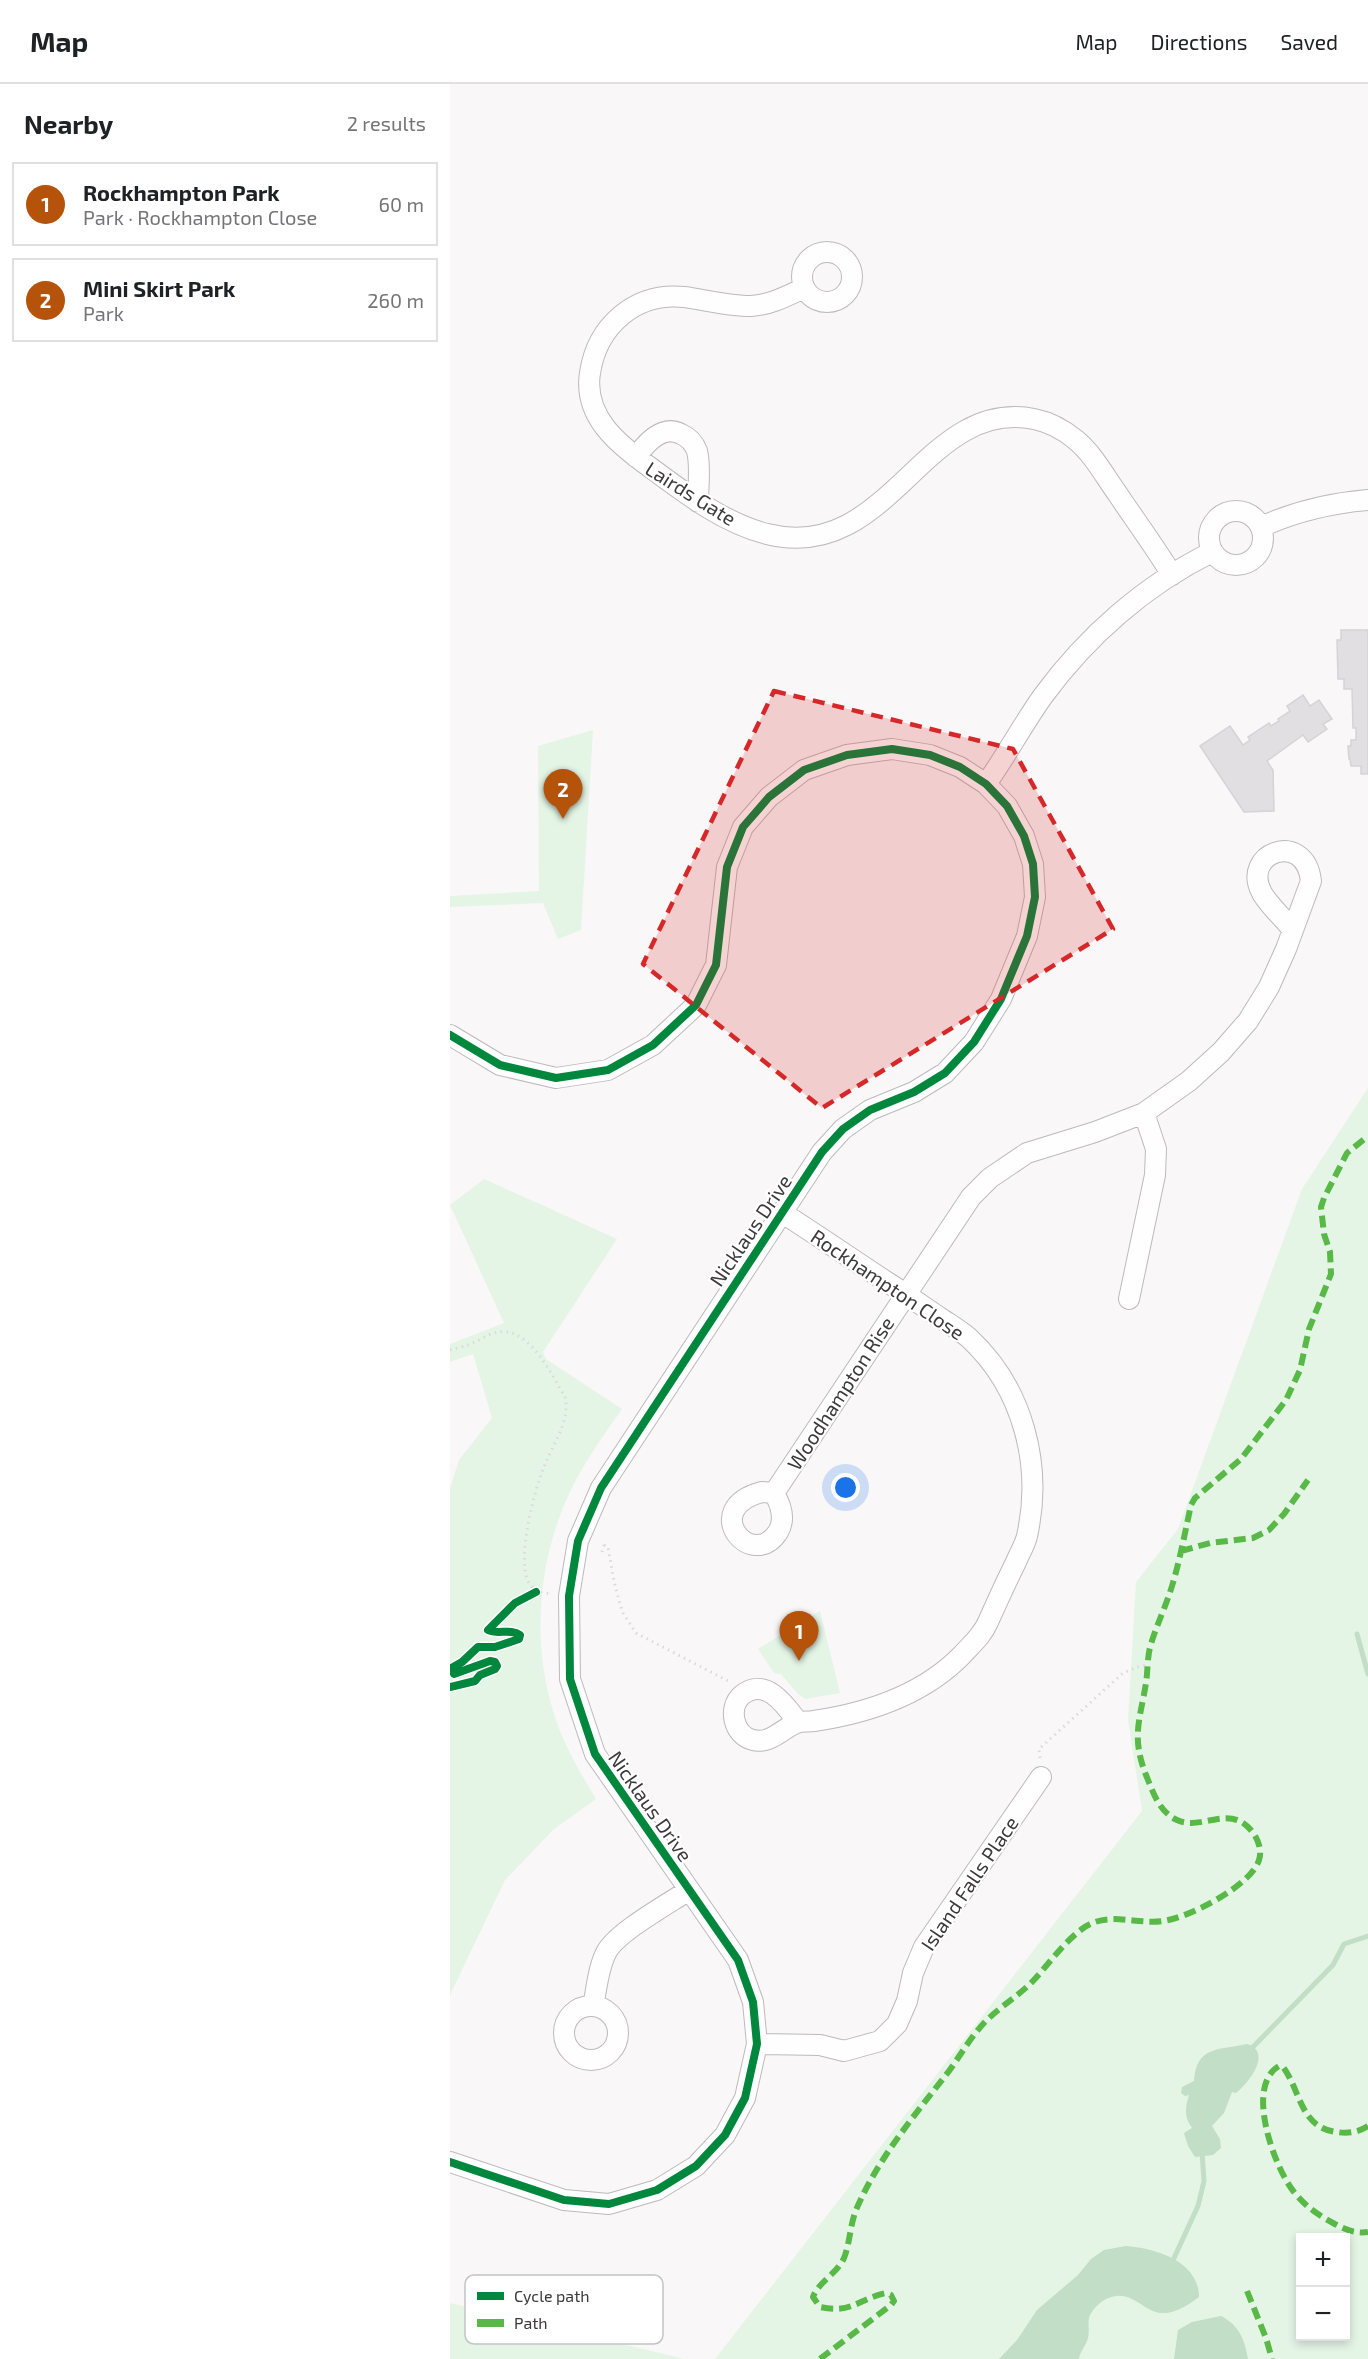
<!DOCTYPE html>
<html lang="en">
<head>
<meta charset="utf-8">
<style>
  body { margin:0; font-family:"Exo 2",sans-serif; background:#f2f2f2; color:#202124 }
  .controls { position:absolute; right:18px; bottom:18px; display:grid; overflow:hidden; border-radius:0px; box-shadow:0 3px 9px #0003 }
  .controls button { width:54px; height:54px; display:grid; place-items:center; padding:0; border:0; border-bottom:2px solid #e0e0e0; background:#fff; color:#202124; font:30px sans-serif }
  .you { position:absolute; left:396px; top:1404px; width:21px; height:21px; margin:-15px; border:4px solid #fff; border-radius:50%; background:#1a73e8; box-shadow:0 0 0 9px #1a73e833 }
  .badge { display:grid; place-items:center; width:39px; height:39px; border-radius:50%; background:#b45309; color:#fff; font-size:20px; font-weight:700 }
  .pin { position:absolute; translate:-50% -50px; filter:drop-shadow(0 2px 3px #0008) }
  .pin::after { content:''; position:absolute; top:32px; width:21px; height:18px; background:inherit; clip-path:polygon(0 0,100% 0,50% 100%) }
  .list { margin:0; padding:0; list-style:none }
  h2 { display:flex; justify-content:space-between; align-items:center; height:78px; margin:0; padding:0 24px; font-size:26px }
  h2 small { font-size:20px; font-weight:400; color:#757577 }
  .list li { display:grid; grid-template-columns:39px 1fr auto; gap:18px; align-items:center; box-sizing:border-box; height:84px; margin:0 12px 12px; padding:0 12px; border:2px solid #e0e0e0; border-radius:0px }
  .list b { display:block; font-size:22px; white-space:nowrap }
  .list p { margin:0; font-size:20px; white-space:nowrap; color:#757577 }
  .list em { font-size:20px; font-style:normal; color:#757577 }
  .map { position:relative; flex:none; width:918px; height:2275px; overflow:hidden }
  header { display:flex; align-items:center; gap:36px; box-sizing:border-box; height:84px; padding:0 30px; background:#fff; border-bottom:2px solid #e0e0e0 }
  header strong { font-size:28px }
  nav { display:flex; gap:33px; margin-inline-start:auto; font-size:21px }
  main { display:flex }
  aside { flex:1; background:#fff }
  .map>svg:first-child { display:block }
  .green { fill:#e4f5e6; fill-rule:evenodd }
  .water { fill:#c2dec6 }
  .lines { fill:none; stroke-linecap:round; stroke-linejoin:round }
  .stream { stroke:#c2dec6; stroke-width:5 }
  .building { fill:#e1dfe1; stroke:#d5d3d3; stroke-width:1.5 }
  .minor-casing { stroke:#bcbabc; stroke-width:22 }
  .path { stroke:#dbdada; stroke-width:3; stroke-dasharray:1.5 4.5; stroke-linecap:butt }
  .minor { stroke:#fefefe; stroke-width:20 }
  .quiet { stroke:#58b947; stroke-width:6; stroke-dasharray:12 6; stroke-linecap:butt }
  .cycleway-casing { stroke:#fff; stroke-width:11 }
  .cycleway { stroke:#00873e; stroke-width:8 }
  .marked { fill:#d62828; fill-opacity:0.2; stroke:#d62828; stroke-width:4.5; stroke-dasharray:12 8; stroke-linejoin:round }
  .labels { text-anchor:middle; dominant-baseline:central; stroke-width:4.5; stroke-linejoin:round; paint-order:stroke }
  .street-label { font-size:20px; fill:#3b3939; stroke:#fff }
  .key { fill:#fff; stroke:#c4c4c4; stroke-width:1.5 }
  .key-label { font-size:16px; fill:#3b3939 }
</style>
</head>
<body>
<header>
<strong>Map</strong>
<nav><a>Map</a><a>Directions</a><a>Saved</a></nav>
</header>
<main>
<aside>
<h2>Nearby<small>2 results</small></h2>
<ul class="list">
<li><span class="badge">1</span><div><b>Rockhampton Park</b><p>Park · Rockhampton Close</p></div><em>60 m</em></li>
<li><span class="badge">2</span><div><b>Mini Skirt Park</b><p>Park</p></div><em>260 m</em></li>
</ul>
</aside>
<div class="map">
<svg width="918" height="2275" viewBox="0 0 918 2275">
  <rect width="100%" height="100%" fill="#f9f7f8"/>
  <path class="green" d="M143,646L131,846L108,855L93,819L0,823V812L89,807L88,662Z
    M918,1004V2275H265L692,1727L678,1636L686,1498L728,1445L852,1105ZM850,2154H896V2252H850Z
    M34,1095L167,1155L93,1268L96,1275L172,1325C153,1352 133,1380 119,1410C82,1490 80,1588 119,1667C127,1684 137,1699 146,1715L104,1745L55,1796L0,1911V1404L9,1376L42,1334L23,1270L0,1278V1260L54,1239L0,1121Z
    M370,1527L390,1609L355,1615L347,1609L331,1590L324,1589L308,1565Z
    M0,2219L235,2275H0Z"/>
  <path class="water" d="M797,1960C823,1968 799,1999 786,2009L782,2008L774,2029L762,2042L770,2055L771,2064L763,2071L745,2073L738,2062L734,2049L742,2044C734,2033 735,2024 739,2011L735,2012L731,2009L732,2003L744,1997C746,1962 769,1966 797,1960Z
    M676,2162C705,2164 749,2177 749,2213C740,2220 725,2230 712,2229C690,2227 682,2203 656,2215C649,2219 644,2224 640,2231C637,2238 640,2246 638,2254C636,2262 630,2267 629,2275H549L567,2256L587,2226L628,2191L641,2175L654,2166Z
    M771,2232C789,2241 795,2256 798,2275H724L728,2246L742,2238Z"/>
  <g class="lines">
    <path class="stream" d="M907,1550L918,1590
      M801,1965L883,1881L894,1860L918,1852
      M724,2174L748,2122L754,2097L752,2068"/>
  </g>
  <path class="building" d="M891,546H918V690H911V682H901L900,675H899L898,662H901V656H906V644H903L902,605H894V595H888L887,556H891Z
    M853,611L860,622L869,616L882,635L873,640L877,645L858,658L853,651L817,677L823,686L824,727L794,728L750,662L780,642L793,661L800,656L798,653L819,639L821,642L829,637L828,635L840,627L837,622Z"/>
  <g class="lines">
    <g class="minor-casing">
      <path id="minor" d="M352 193a25 25 0 1 1 50 0a25 25 0 1 1-50 0Z
        M354,204C337,212 320,221 301,222C278,222 256,216 234,213C185,208 147,242 140,289C133,333 169,361 201,384C236,410 274,439 317,450C440,481 473,313 584,335C599,338 614,346 626,356C643,370 654,391 667,409C685,436 705,463 722,491
        M186,373C196,359 212,340 231,350C238,353 244,359 247,367C251,382 248,403 248,418
        M759 454a27 27 0 1 1 54 0a27 27 0 1 1-54 0Z
        M811,443C844,428 882,419 918,416
        M536,700C556,672 573,640 593,612C637,552 695,501 762,468
        M0,951L50,981L106,994L158,986L203,961L246,921L266,881L277,783L293,743L319,713L354,686L397,671L442,665L480,671L510,683L536,700L557,722L574,752L583,780L585,813L577,852L551,915L524,958L495,989L464,1008L420,1026L393,1045L372,1068L151,1404L128,1457L119,1512L120,1595L145,1670L288,1876L303,1918L307,1960L295,2014L275,2051L246,2082L207,2106L159,2120L114,2116L0,2078
        M331,1128C367,1151 402,1175 437,1198C456,1210 474,1223 492,1235C501,1241 511,1247 519,1254C573,1304 593,1381 577,1452C575,1461 569,1470 566,1478C556,1498 547,1518 538,1538C532,1552 522,1560 512,1571C474,1610 418,1629 364,1637C360,1638 355,1637 350,1638C335,1641 322,1661 303,1656C284,1652 277,1624 292,1611C316,1592 336,1622 348,1638
        M679,1215L705,1091L706,1065L694,1029
        M312,1408L324,1409C331,1421 336,1435 328,1448C302,1488 248,1425 312,1408Z
        M324,1409L521,1113L540,1094L577,1069L645,1048L694,1029L739,997L771,968L798,937L819,903L836,865L861,797C855,745 790,769 812,809C817,819 834,835 842,845
        M143,1922C147,1904 148,1883 157,1867C169,1847 218,1820 239,1806
        M114 1949a27 27 0 1 1 54 0a27 27 0 1 1-54 0Z
        M307,1960L370,1961L394,1967L430,1957L447,1940L457,1917L463,1889L474,1863L591,1693"/>
    </g>
    <path class="path" d="M0,1266C6,1264 13,1263 18,1261C28,1258 38,1249 49,1248C79,1243 102,1291 115,1313C121,1337 102,1361 94,1383C84,1407 67,1473 78,1497C80,1501 84,1504 86,1508L102,1510
      M154,1461L158,1463L164,1497L170,1520L173,1529L186,1549L280,1598
      M152,1468L154,1461
      M590,1674L589,1665L673,1589L687,1583L698,1581"/>
    <use href="#minor" class="minor"/>
    <path class="quiet" d="M731,1467L760,1459L803,1454L819,1446L834,1430L858,1396
      M918,2042C909,2048 898,2050 887,2048C850,2044 851,2007 833,1983L829,1982C794,2002 825,2085 844,2108C855,2122 868,2131 883,2139C894,2145 905,2150 918,2148
      M797,2207L816,2254L822,2275
      M370,2275L441,2221L444,2217L441,2211L436,2209C408,2215 402,2230 370,2223L363,2213C369,2197 387,2190 394,2174C400,2159 400,2141 406,2126C428,2074 465,2031 499,1987C512,1969 523,1949 539,1934C553,1921 569,1911 582,1898C599,1880 612,1860 632,1845C657,1826 685,1841 713,1837C738,1834 801,1802 809,1776C812,1767 809,1758 804,1750C781,1717 753,1748 727,1736C709,1728 703,1708 696,1691C681,1653 690,1636 696,1599C698,1586 697,1572 701,1560C707,1540 716,1522 722,1502C730,1476 735,1448 741,1421L745,1414L791,1375L836,1316L850,1286L859,1245L881,1190L880,1168L874,1150L871,1123L874,1114L897,1069L918,1052"/>
    <g class="cycleway-casing">
      <path id="cycleway" d="M0,951L50,981L106,994L158,986L203,961L246,921L266,881L277,783L293,743L319,713L354,686L397,671L442,665L480,671L510,683L536,700L557,722L574,752L583,780L585,813L577,852L551,915L524,958L495,989L464,1008L420,1026L393,1045L372,1068L151,1404L128,1457L119,1512L120,1595L145,1670L288,1876L303,1918L307,1960L295,2014L275,2051L246,2082L207,2106L159,2120L114,2116L0,2078
        M0,1585L12,1578L28,1563H45L69,1555L70,1551C60,1544 48,1551 38,1546L65,1519L86,1508
        M0,1603L25,1597L30,1591L45,1585L47,1582L45,1578L40,1577L4,1590"/>
    </g>
    <use href="#cycleway" class="cycleway"/>
  </g>
  <path class="marked" d="M324,607L563,665L663,845L372,1024L193,880Z"/>
  <g class="labels">
    <g class="street-label">
      <text transform="translate(241 409) rotate(32)">Lairds Gate</text>
      <text transform="translate(300 1146) rotate(-56)">Nicklaus Drive</text>
      <text transform="translate(438 1200) rotate(34)">Rockhampton Close</text>
      <text transform="translate(390 1309) rotate(-57)">Woodhampton Rise</text>
      <text transform="translate(201 1722) rotate(55)">Nicklaus Drive</text>
      <text transform="translate(519 1799) rotate(-56)">Island Falls Place</text>
    </g>
  </g>
  <rect x="15" y="2191" width="198" height="69" rx="9" class="key"/>
  <rect x="27" y="2208" width="27" height="8" fill="#00873e"/>
  <rect x="27" y="2235" width="27" height="8" fill="#58b947"/>
  <g class="key-label">
    <text x="64" y="2218">Cycle path</text>
    <text x="64" y="2245">Path</text>
  </g>
</svg>
<div class="controls">
<button>+</button>
<button>−</button>
</div>
<div class="you"></div>
<div class="pin badge" style="left:349px;top:1577px">1</div>
<div class="pin badge" style="left:113px;top:735px">2</div>
</div>
</main>
</body>
</html>
